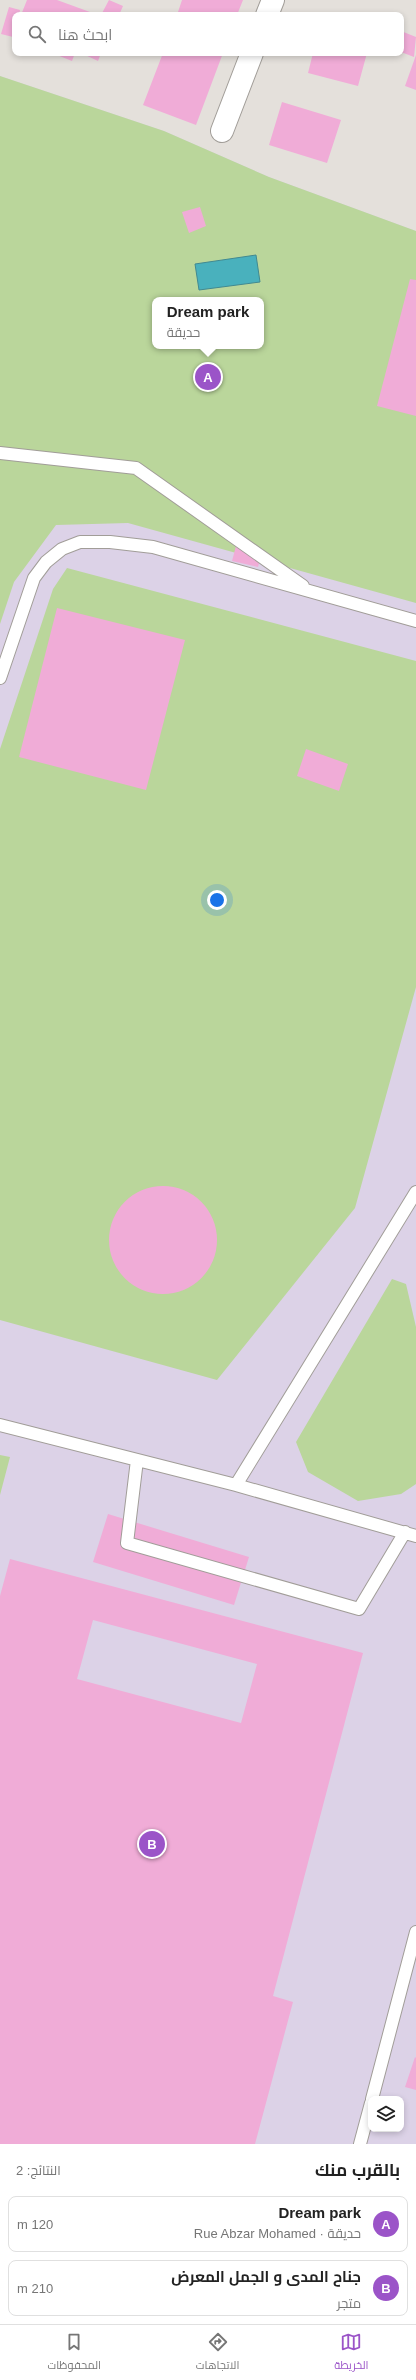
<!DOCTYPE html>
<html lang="ar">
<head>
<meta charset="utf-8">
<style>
  body { margin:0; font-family:Helvetica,Cairo,sans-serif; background:#f2f2f2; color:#222; direction:rtl }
  .controls { position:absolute; right:12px; bottom:12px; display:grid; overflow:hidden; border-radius:8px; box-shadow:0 2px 6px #0003 }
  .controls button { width:36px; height:36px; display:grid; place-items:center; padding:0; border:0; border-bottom:1px solid #e0e0e0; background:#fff; color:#222; font:20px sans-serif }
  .you { position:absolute; left:217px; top:900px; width:14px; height:14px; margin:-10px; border:3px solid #fff; border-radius:50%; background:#1a73e8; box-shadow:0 0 0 6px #1a73e833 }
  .badge { display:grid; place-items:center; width:26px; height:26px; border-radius:50%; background:#9b54c8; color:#fff; font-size:13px; font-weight:700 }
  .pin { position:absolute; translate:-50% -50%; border:2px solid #fff; box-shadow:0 1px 4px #0006 }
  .popup { position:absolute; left:152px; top:297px; width:112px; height:52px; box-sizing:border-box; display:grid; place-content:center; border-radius:8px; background:#fff; filter:drop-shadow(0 1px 3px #0005); font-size:13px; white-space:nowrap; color:#767676 }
  .popup b { font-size:15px; color:#222 }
  .popup::after { content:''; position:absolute; left:50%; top:100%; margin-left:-8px; border:8px solid transparent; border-top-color:#fff }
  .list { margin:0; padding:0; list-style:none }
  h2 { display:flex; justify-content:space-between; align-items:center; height:52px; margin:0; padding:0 16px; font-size:17px }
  h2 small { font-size:13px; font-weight:400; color:#767676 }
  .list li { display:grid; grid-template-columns:26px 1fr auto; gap:12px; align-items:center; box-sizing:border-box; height:56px; margin:0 8px 8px; padding:0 8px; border:1px solid #e0e0e0; border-radius:8px }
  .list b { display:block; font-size:15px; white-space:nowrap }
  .list p { margin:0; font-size:13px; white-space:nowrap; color:#767676 }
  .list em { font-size:13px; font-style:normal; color:#767676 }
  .icon { flex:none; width:22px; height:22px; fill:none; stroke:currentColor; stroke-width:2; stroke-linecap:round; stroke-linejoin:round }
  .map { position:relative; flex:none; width:416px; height:2144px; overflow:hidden; direction:ltr }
  .search { position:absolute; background:#fff; box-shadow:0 2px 6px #0003; left:12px; right:12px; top:12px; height:44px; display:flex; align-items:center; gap:10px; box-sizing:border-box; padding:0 14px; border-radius:8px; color:#767676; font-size:15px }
  .sheet { height:180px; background:#fff }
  nav { display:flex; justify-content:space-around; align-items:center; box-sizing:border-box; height:56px; border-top:1px solid #e0e0e0; background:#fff; font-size:11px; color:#767676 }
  nav a { display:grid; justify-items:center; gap:2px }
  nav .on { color:#9b54c8 }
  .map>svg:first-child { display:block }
  .commercial { fill:#dcd2e7; fill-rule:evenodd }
  .green { fill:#bad69b; fill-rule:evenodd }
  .water { fill:#49b1bd; stroke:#418991 }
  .building { fill:#f0acd7; fill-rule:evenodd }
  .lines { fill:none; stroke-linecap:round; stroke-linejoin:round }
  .service-casing { stroke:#a19d98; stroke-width:14 }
  .minor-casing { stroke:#a19d98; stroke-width:24 }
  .service { stroke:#fff; stroke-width:12 }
  .minor { stroke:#fff; stroke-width:22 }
</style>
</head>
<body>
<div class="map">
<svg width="416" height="2144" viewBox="0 0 416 2144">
  <rect width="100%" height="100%" fill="#e4e0db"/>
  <path class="commercial" d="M0,76L164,131L269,177L416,231V2144H0ZM155,300H261V346H155ZM371,2099H401V2129H371Z"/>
  <path class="green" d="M0,76L164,131L269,177L416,231V603L128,523L56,525L14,582L0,624ZM155,300H261V346H155Z
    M67,568L416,661V987L355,1208L217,1380L0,1320V749L53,589Z
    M392,1279L406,1284L416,1327V1484L401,1494L358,1501L308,1472L296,1442Z
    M0,1455L10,1457L0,1495Z"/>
  <path class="water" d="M256,255L260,282L199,290L195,264Z"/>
  <path class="building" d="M27,0H57L90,12L89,15H21Z
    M109,0L123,6L119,15H101Z
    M182,0H243L237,15H177Z
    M9,7L20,10L19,15H15L13,37L1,34Z
    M401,31L416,37L414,57L401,52Z
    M52,53H75L72,61Z
    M81,53H101L98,61Z
    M163,53H223L196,125L143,105Z
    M313,53H367L358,86L308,73Z
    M416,55V90L405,86Z
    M282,102L341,120L327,163L269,145Z
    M200,207L206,226L189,233L182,212Z
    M410,279L416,280V416L377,406Z
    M236,546L262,552L258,567L232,561Z
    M57,608L185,640L146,790L19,757Z
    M306,749L348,764L339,791L297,776Z
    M109 1240a54 54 0 1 1 108 0a54 54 0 1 1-108 0Z
    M108,1514L249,1557L234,1605L93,1562Z
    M10,1559L363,1653L273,1996L293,2002L255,2144H0V1596ZM93,1620L257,1664L241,1723L77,1679Z
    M415,2057L416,2058V2090L405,2087Z"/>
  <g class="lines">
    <g class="service-casing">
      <path id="service" d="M0,453L136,468L303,586
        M0,678L34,578L46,562L62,549L80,542H110L153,547L416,621
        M0,1425L236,1485L416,1192
        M137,1460L127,1543L359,1609L405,1532
        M236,1485L416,1536
        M372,2099L416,1932
        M360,2144L371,2103"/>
    </g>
    <g class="minor-casing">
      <path id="minor" d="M267,15L273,0
        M222,131L252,53"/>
    </g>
    <use href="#service" class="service"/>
    <use href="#minor" class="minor"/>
  </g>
</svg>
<div class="controls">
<button><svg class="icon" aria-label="layers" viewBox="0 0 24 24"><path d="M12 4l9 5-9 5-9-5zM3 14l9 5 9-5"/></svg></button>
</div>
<div class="you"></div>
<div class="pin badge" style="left:208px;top:377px">A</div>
<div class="popup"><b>Dream park</b>حديقة</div>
<div class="pin badge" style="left:152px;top:1844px">B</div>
<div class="search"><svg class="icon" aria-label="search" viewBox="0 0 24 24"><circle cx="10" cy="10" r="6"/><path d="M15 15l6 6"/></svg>ابحث هنا</div>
</div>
<section class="sheet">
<h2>بالقرب منك<small>النتائج: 2</small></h2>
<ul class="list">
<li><span class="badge">A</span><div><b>Dream park</b><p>حديقة · Rue Abzar Mohamed</p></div><em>120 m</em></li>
<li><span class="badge">B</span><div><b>جناح المدى و الجمل المعرض</b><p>متجر</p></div><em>210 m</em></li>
</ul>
</section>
<nav>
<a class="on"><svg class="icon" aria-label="map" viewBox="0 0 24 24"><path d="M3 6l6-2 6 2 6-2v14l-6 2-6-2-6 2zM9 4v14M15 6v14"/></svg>الخريطة</a>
<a><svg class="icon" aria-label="directions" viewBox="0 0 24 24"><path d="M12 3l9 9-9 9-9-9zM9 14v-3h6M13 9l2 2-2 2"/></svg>الاتجاهات</a>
<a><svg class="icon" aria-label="saved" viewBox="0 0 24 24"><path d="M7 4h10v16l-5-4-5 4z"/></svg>المحفوظات</a>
</nav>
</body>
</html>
